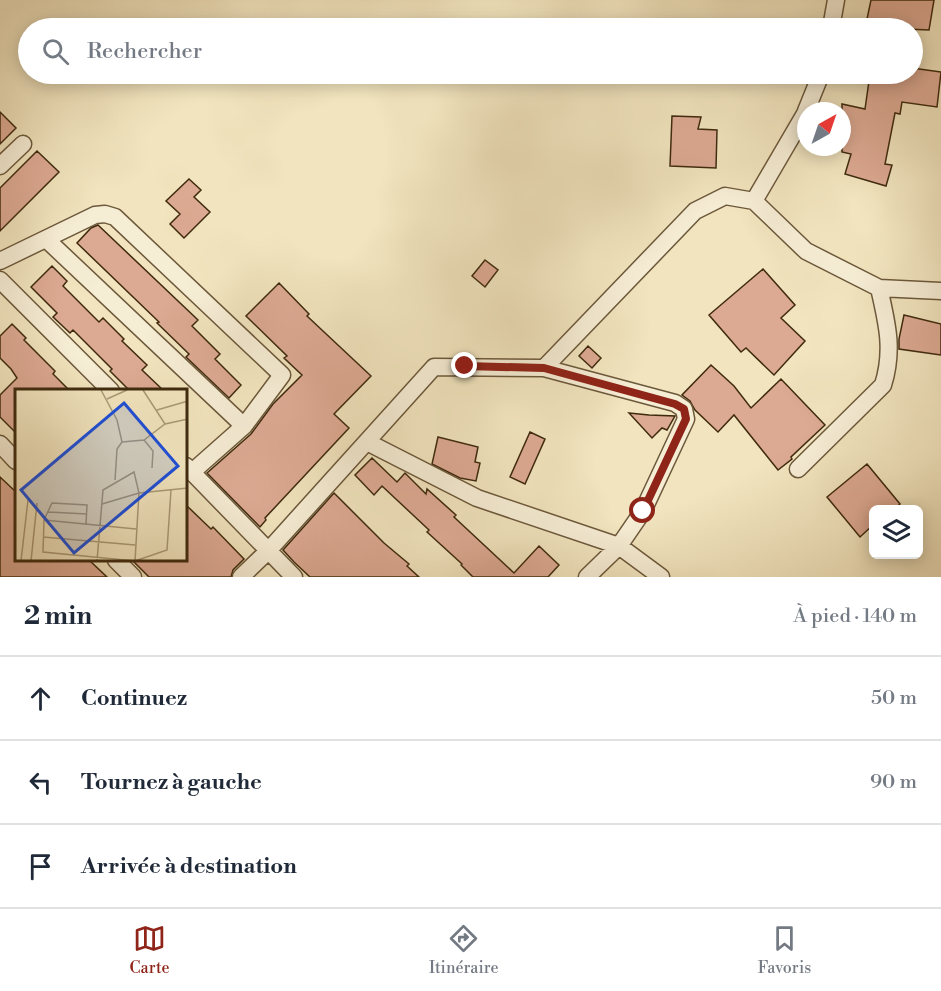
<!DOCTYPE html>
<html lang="fr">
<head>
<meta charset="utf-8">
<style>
  body { margin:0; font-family:"Libre Bodoni",serif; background:#f6f6f7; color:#1f2937 }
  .controls { position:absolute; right:18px; bottom:18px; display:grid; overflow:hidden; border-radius:9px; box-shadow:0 3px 15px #0003 }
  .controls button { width:54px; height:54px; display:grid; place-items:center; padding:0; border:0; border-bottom:2px solid #e0e1e3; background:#fff; color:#1f2937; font:30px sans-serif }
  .compass { position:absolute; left:797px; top:102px; width:54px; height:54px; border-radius:50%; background:#fff; box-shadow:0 3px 15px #0003; rotate:40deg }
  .stop { position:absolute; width:18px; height:18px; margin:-14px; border:4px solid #8f2418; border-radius:50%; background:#fff }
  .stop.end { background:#8f2418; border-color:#fff; box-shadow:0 2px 6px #0008 }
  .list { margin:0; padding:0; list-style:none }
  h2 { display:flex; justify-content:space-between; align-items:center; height:78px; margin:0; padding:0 24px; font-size:26px }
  h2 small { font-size:20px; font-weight:400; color:#747a83 }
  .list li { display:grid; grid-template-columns:39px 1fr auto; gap:18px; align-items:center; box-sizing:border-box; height:84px; padding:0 24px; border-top:2px solid #e0e1e3 }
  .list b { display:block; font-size:22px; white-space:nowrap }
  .list em { font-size:20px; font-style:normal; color:#747a83 }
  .icon { flex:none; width:33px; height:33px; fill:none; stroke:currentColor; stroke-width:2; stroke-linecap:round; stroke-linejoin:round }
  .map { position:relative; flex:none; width:941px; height:577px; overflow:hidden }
  .search { position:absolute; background:#fff; box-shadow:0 3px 15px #0003; left:18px; right:18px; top:18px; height:66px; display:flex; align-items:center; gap:15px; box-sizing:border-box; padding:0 21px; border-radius:33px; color:#747a83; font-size:22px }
  .sheet { height:330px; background:#fff }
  nav { display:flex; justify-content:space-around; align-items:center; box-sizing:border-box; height:84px; border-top:2px solid #e0e1e3; background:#fff; font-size:16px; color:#747a83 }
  nav a { display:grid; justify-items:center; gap:3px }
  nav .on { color:#8f2418 }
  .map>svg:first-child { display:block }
  .building { fill:#dca992; stroke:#3f2a0e; stroke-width:1.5 }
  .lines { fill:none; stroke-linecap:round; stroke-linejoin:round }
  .street-casing { stroke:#6c583a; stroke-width:19 }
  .street { stroke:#f6edd5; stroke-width:16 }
  .route { stroke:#8f2418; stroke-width:8 }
  .inset-road { fill:none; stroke:#aa9a78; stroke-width:1.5 }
  .view { fill:#1d4ed8; fill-opacity:0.15; stroke:#1d4ed8; stroke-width:3 }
  .inset-edge { fill:none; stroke:#3f2a0e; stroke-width:3 }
</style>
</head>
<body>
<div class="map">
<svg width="941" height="577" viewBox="0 0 941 577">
  <rect width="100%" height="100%" fill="#f1e4be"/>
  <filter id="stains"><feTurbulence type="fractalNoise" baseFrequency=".00333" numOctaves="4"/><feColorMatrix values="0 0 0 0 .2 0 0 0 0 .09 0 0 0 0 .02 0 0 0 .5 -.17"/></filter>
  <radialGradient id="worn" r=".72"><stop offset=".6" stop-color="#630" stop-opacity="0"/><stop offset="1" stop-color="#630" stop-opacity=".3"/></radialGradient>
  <path class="building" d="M871,0H934L929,30L882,28L883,22L867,19Z
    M912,68L941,72L937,107L902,102L900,114L895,113L885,164L892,165L886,186L845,174L851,154L842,152V104L865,109L870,74H912Z
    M0,112L16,128L0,144Z
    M672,116L701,117L698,129L717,130L716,168L670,166Z
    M37,151L59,172L0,231V188Z
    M189,179L201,190L194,197L210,212L184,238L170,224L180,214L166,201Z
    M98,225L198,320L192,326L220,354L215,359L241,385L229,398L186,357L189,354L157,323L159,322L77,243L91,228Z
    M485,260L498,270L485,287L472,276Z
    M52,266L67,281L63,286L99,322L103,318L124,339L122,341L147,365L142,370L164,391H130L110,371L112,369L73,330L70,333L53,317L57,313L31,287Z
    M763,269L795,305L781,318L805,341L774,375L746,348L741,352L709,315Z
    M279,283L309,314L307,316L371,376L334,414L349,428L265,518L266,520L260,527L207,473L251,434L273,404L302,375L284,358L287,356L246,316Z
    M904,315L941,324V355L899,349V339Z
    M12,324L26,338L24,340L55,371L53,374L70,391H16V433L0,417V395L17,378L11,369L0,358V336Z
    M588,346L601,358L592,368L579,356Z
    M711,365L734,386L751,408L781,379L825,425L791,457L792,459L778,470L734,415L718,432L695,410L690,401L682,395Z
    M629,413L649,415L675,416L667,430L662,428L652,438Z
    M530,432L545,439L525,484L510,477Z
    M438,437L478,447L475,462L480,463L476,481L460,478L432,464Z
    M372,458L397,482L405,473L426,494L427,489L456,515L454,517L514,573L539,546L559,565L548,577H473L461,565L462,564L427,532L429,530L382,486L374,495L355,475Z
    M867,464L900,504L893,510H873V525L860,537L827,497Z
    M0,477L16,492V561H90L107,577H0Z
    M334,493L384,543L409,564L407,566L419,577H310L294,562L283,550Z
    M186,505L211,529L213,527L244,559L233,570L231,577H149L133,561H186Z"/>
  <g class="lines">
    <g class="street-casing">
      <path id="street" d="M831,28L836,0
        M806,111L821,74
        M0,166L23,144
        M754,201L806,112
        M46,239L244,426
        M0,261L95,215L105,214L115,217L282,375L244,426L192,472
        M0,280L111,391
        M544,368L695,211L725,196L754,201L806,251L879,288L941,291
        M367,442L477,498L619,546L661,577
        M0,444L16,461
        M186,466L294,577
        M798,469L883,385C894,350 887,323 879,288
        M116,560L133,577
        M241,577L268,551L434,367L544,368L675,403L684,409L686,419L643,511L619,546L587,577"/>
    </g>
    <use href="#street" class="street"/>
  </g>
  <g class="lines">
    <path class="route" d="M465,366L544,368L675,404L684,409L686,419L643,511"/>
  </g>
  <g transform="translate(15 389)">
    <rect width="172" height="172" fill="#f1e4be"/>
    <path class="inset-road" d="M86,1L102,31L107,53M128,1L150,35M92,10L112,1M142,21L173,12M129,51L138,62L137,79M107,53L129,51L150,35L173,30M100,91L102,60L107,53M87,115L124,104L173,99M33,123L72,125M29,131L121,140M71,135L72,116L37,114L29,131L28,163L120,172L152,161L156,101M28,148L120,156M6,172L13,111M16,172L22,114M82,172L88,101L119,83L124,104L120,172"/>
    <path class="view" d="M109,14L163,77L59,164L6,101Z"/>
    <rect width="172" height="172" class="inset-edge"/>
  </g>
  <rect width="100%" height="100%" filter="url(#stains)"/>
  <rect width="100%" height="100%" fill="url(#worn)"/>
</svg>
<div class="controls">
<button><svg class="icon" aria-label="layers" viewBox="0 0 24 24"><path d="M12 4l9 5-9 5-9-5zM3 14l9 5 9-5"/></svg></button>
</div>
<svg class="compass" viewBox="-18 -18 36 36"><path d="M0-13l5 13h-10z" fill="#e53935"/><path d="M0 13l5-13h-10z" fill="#747a83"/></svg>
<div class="stop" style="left:643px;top:511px"></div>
<div class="stop end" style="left:465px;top:366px"></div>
<div class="search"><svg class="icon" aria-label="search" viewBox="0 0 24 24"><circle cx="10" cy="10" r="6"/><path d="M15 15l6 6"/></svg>Rechercher</div>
</div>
<section class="sheet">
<h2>2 min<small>À pied · 140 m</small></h2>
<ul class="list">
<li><svg class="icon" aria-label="ahead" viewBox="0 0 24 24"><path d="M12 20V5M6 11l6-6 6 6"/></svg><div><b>Continuez</b></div><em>50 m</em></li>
<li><svg class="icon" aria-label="left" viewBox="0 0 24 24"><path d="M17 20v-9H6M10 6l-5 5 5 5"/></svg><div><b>Tournez à gauche</b></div><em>90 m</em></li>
<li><svg class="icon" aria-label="arrive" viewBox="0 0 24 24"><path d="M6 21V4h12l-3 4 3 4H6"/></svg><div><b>Arrivée à destination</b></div></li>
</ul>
</section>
<nav>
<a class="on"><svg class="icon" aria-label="map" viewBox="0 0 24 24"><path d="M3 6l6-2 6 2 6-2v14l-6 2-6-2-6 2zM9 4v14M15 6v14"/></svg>Carte</a>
<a><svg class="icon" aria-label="directions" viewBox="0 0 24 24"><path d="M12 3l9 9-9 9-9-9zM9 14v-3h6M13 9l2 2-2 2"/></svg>Itinéraire</a>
<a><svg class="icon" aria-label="saved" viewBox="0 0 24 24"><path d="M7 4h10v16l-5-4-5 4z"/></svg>Favoris</a>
</nav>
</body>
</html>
